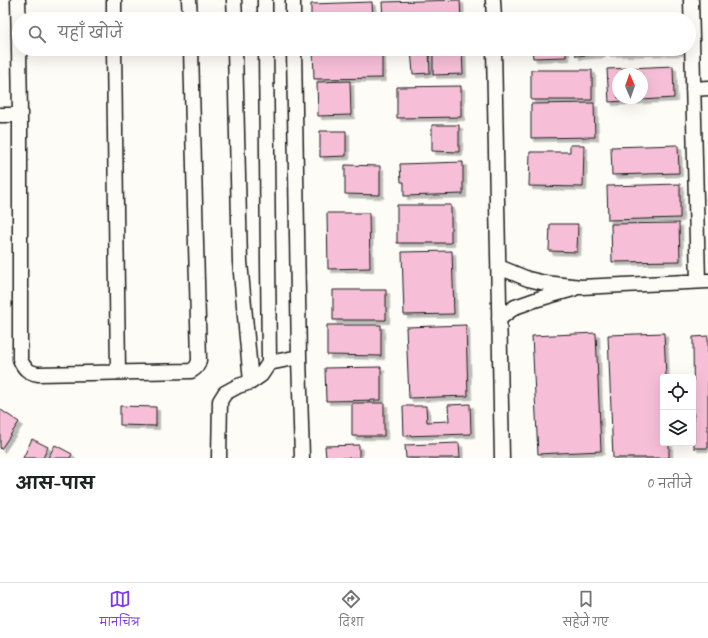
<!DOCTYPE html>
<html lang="hi">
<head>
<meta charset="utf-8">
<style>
  body { margin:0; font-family:Mynerve,"Playpen Sans Deva",sans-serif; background:#f2f2f2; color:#202124 }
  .controls { position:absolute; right:12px; bottom:12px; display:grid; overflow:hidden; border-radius:4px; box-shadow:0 4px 16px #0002 }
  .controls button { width:36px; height:36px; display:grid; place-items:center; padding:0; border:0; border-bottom:1px solid #e0e0e0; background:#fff; color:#202124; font:20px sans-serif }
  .compass { position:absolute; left:612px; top:68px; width:36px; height:36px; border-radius:50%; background:#fff; box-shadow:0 4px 16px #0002; rotate:358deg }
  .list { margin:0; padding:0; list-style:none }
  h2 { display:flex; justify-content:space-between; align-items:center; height:52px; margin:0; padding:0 16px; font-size:17px }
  h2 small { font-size:13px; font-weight:400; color:#757577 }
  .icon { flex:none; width:22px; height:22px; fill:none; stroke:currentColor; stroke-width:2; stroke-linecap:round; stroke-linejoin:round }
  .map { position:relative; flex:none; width:708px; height:458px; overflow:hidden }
  .search { position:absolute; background:#fff; box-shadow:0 4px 16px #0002; left:12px; right:12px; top:12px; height:44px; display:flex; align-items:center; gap:10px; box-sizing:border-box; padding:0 14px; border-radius:22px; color:#757577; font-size:15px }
  .sheet { height:124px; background:#fff }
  nav { display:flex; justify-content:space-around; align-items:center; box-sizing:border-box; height:56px; border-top:1px solid #e0e0e0; background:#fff; font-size:11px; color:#757577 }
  nav a { display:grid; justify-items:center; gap:2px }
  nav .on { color:#7c3aed }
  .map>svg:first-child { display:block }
  .building { fill:#f6bfd7; stroke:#1c1c1c; fill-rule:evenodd; filter:url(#shadow) }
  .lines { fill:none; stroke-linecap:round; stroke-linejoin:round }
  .minor-casing { stroke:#1c1c1c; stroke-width:17 }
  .minor { stroke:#fdfcf7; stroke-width:14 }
</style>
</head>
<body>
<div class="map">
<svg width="708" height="458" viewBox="0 0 708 458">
  <defs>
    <filter id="shadow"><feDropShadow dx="3.5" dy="3.5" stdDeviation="0" flood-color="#0004"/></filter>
  </defs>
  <rect width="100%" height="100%" fill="#fdfcf7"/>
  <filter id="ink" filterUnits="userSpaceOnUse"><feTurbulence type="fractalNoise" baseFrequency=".025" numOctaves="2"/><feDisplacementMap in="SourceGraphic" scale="8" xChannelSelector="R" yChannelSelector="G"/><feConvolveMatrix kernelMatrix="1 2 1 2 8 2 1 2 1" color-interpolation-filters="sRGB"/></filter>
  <g filter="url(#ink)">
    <path class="building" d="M460,0L461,19H383L382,2Z
      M372,2L373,19H311V4Z
      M313,49H382V78L314,79Z
      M411,49H429L430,73L413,74Z
      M433,49H462L463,74L433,75Z
      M532,49H566V57L533,58Z
      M575,49H602V54L576,56Z
      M606,49H680V52L606,53Z
      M673,66L674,98L609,102L607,69ZM618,74H642V98H618Z
      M531,70H592V100H531Z
      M350,81L351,115L318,116L317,82Z
      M461,86V117L397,118V87Z
      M594,103L595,137L531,138V104Z
      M432,125H459V152L432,151Z
      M320,131H346V156L320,157Z
      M570,145H584L583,187L529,186L530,152H570Z
      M678,145L679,173L612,175L611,147Z
      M463,162V194L404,196V182H401L400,164Z
      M345,165L380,166V195L345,194Z
      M680,184V218L608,220L607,186Z
      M397,205H451V243H397Z
      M327,213H369L370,268L328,269Z
      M679,223L680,261L612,262L611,224Z
      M550,224H578L577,252L549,251Z
      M452,251L454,314L404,315L402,252Z
      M333,290H386V320H333Z
      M327,325H381V356L327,355Z
      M466,325L468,396L409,398L406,327Z
      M596,333L601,451L538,454L532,336Z
      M664,333L666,377H663V443H669V458H613L608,335Z
      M708,336V448H694L693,337Z
      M381,367V400L326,401L325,368Z
      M352,403H384V436H352Z
      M470,404L471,434L404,436L403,406H426L427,422L449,421L448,405Z
      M120,406L156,407V426L120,425Z
      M1,410L19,422L1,449L0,448V413Z
      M32,439L48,447L43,458H23Z
      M459,443L460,458H406L405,445Z
      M55,445L72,454L70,458H48Z
      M359,445V458H326L325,446Z"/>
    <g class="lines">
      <g class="minor-casing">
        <path id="minor" d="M18,0L19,48
          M114,0V19
          M189,0L190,19
          M234,0L235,19
          M265,0V19
          M293,0V19
          M493,0L494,19
          M691,0L698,281
          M19,49L20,115
          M114,49L118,372
          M235,49L240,262L251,382
          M294,49L299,357L302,458
          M494,49L502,458
          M693,89L708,88
          M0,115H20V359C24,369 28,372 38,374L191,371C196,368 198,366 199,360L191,49
          M499,267L528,279L545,283L581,287L708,281
          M499,319L515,307L538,299L573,289
          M269,363L299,357
          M219,458L220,401L225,393L238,386L251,382L261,375L269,363L266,49"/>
      </g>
      <use href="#minor" class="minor"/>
    </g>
  </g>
</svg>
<div class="controls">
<button><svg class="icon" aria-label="locate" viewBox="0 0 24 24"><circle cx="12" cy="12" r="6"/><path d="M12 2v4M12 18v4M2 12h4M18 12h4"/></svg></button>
<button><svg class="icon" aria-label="layers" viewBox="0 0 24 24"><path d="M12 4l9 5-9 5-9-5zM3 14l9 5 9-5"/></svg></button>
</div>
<svg class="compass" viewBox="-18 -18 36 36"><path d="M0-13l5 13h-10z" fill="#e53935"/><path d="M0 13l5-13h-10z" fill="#757577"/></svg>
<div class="search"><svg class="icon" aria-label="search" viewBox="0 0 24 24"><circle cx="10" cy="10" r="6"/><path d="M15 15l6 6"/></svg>यहाँ खोजें</div>
</div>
<section class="sheet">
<h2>आस-पास<small>0 नतीजे</small></h2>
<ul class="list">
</ul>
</section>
<nav>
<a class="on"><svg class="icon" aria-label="map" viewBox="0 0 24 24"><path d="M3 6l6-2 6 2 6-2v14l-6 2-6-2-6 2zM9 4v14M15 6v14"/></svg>मानचित्र</a>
<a><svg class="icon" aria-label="directions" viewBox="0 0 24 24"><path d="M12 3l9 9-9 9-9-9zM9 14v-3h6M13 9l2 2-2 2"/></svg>दिशा</a>
<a><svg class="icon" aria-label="saved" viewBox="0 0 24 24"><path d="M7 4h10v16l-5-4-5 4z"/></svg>सहेजे गए</a>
</nav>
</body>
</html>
